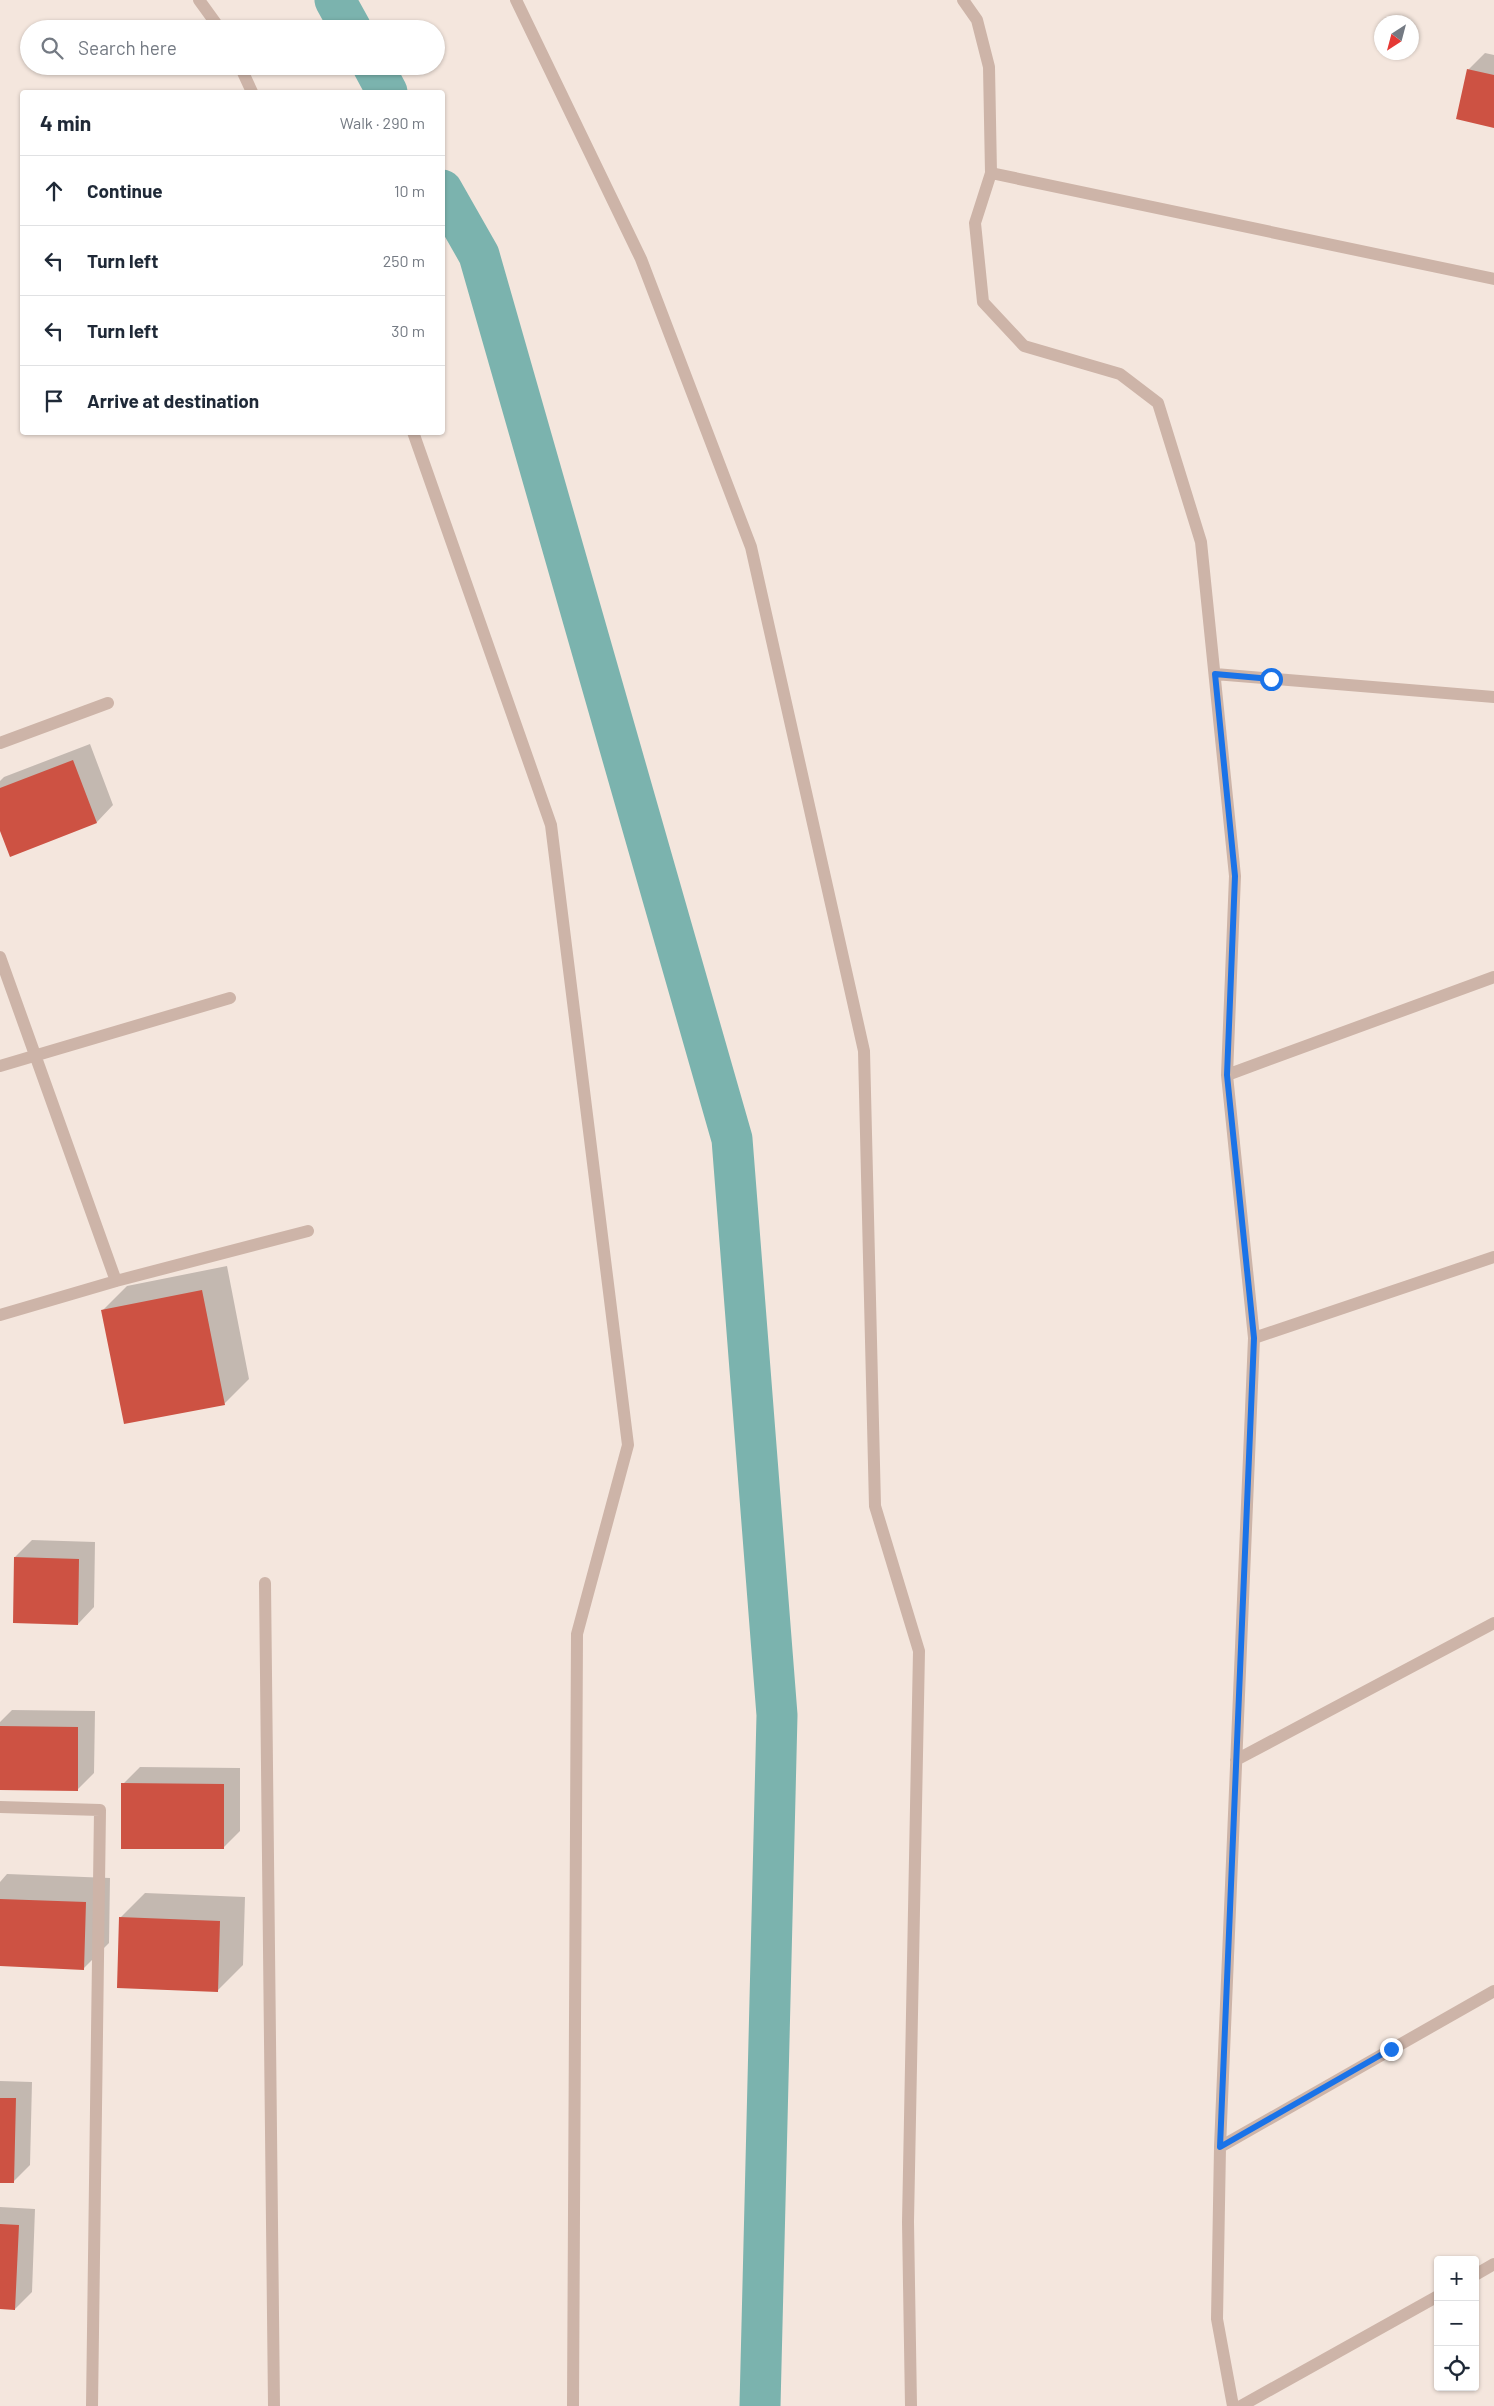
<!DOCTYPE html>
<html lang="en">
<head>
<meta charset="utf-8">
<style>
  body { margin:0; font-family:Barlow,sans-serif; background:#f2f2f3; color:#1f2937 }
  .controls { position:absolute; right:15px; bottom:15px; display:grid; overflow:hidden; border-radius:5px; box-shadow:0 1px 4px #0004 }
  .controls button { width:45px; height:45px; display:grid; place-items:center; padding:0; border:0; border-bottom:1px solid #e0e1e3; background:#fff; color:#1f2937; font:25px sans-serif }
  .compass { position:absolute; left:1374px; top:15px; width:45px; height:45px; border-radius:50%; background:#fff; box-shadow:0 1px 4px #0004; rotate:216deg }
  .stop { position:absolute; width:15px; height:15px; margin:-11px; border:4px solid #1a73e8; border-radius:50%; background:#fff }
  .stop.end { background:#1a73e8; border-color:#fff; box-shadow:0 1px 5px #0008 }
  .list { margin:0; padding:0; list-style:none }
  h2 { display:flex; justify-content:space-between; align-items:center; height:65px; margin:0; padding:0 20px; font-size:21px }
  h2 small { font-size:16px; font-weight:400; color:#747a83 }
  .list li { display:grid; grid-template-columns:32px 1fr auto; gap:15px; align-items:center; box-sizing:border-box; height:70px; padding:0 20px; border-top:1px solid #e0e1e3 }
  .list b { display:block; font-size:19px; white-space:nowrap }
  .list em { font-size:16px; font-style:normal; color:#747a83 }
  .icon { flex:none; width:28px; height:28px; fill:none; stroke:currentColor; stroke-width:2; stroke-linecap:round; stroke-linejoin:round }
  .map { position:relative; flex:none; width:1494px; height:2406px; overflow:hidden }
  .search { position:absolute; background:#fff; box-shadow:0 1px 4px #0004; left:20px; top:20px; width:425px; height:55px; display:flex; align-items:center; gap:12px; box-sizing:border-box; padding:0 18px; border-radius:28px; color:#747a83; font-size:19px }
  .panel { position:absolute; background:#fff; box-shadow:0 1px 4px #0004; left:20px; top:90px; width:425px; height:345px; border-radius:5px }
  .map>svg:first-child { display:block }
  .shadow { fill:#0003 }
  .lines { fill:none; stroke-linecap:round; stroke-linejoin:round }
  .canal { stroke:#7bb3ae; stroke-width:41 }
  .building { fill:#cd5243 }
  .street { stroke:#cdb4a8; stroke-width:12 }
  .route { stroke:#1a73e8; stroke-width:6 }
</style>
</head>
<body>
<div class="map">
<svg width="1494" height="2406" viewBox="0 0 1494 2406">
  <rect width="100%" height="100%" fill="#f4e6dd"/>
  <path class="shadow" d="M1485,53L1494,55V126L1468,70Z
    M90,744L113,805L97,822L0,827V781L4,777Z
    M227,1266L249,1379L224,1404L102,1311L127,1286Z
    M32,1540L95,1542L94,1607L78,1624L15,1557Z
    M12,1710L95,1711L94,1773L77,1790L0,1788V1722Z
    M140,1767L240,1768V1831L223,1848L123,1784Z
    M7,1874L110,1878L109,1943L84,1968L0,1965V1882Z
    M145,1893L245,1897L243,1965L218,1990L120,1918Z
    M0,2081L32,2082L30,2165L13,2182H0Z
    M0,2207L35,2209L32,2292L15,2309L0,2308Z"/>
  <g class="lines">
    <path class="canal" d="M335,0L351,29
      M373,66L387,92
      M442,190L479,255L732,1139L777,1715L760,2406"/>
  </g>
  <path class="building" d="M1467,69L1494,75V128L1456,119Z
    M73,760L97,823L10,857L0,831V788Z
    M202,1290L225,1405L124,1424L101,1310Z
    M14,1557L79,1559L78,1625L13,1623Z
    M0,1726L78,1727V1791L0,1790Z
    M121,1783L224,1784V1849H121Z
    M0,1899L86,1902L84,1970L0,1966Z
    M119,1917L220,1921L218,1992L117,1988Z
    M0,2098H16L14,2183H0Z
    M0,2224L19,2225L15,2310L0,2309Z"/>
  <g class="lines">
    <path class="street" d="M199,0L220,29
      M516,0L641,259L751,547L864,1051L875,1506L919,1651L908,2222L911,2406
      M963,0L977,20L989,67L991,173L975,223L983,302L1024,346L1120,374L1158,403L1201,542L1235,876L1227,1075L1254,1338L1220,2147L1217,2319L1233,2406
      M240,66L252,92
      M991,173L1494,279
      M413,432L551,825L628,1445L577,1634L573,2406
      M1215,674L1494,697
      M0,743L108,703
      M0,957L116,1281
      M0,1066L230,998
      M1227,1075L1494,977
      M0,1315L116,1281L308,1231
      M1254,1338L1494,1257
      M265,1583L274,2406
      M1236,1760L1494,1623
      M0,1807L100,1810L92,2406
      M1220,2147L1494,1991
      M1475,2275L1494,2264
      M1241,2406L1438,2296"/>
  </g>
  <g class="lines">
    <path class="route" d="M1271,679L1215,674L1235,876L1227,1075L1254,1338L1220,2147L1391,2049"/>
  </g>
</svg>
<div class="controls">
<button>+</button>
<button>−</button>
<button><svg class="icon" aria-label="locate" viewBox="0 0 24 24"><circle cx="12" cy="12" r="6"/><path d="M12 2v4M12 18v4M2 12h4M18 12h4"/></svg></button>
</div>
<svg class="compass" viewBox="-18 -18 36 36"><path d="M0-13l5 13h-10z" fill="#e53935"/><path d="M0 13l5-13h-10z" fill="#747a83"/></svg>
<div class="stop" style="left:1271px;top:679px"></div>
<div class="stop end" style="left:1391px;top:2049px"></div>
<div class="search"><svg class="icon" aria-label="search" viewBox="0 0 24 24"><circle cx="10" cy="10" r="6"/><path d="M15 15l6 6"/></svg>Search here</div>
<section class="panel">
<h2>4 min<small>Walk · 290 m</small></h2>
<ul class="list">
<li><svg class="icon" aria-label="ahead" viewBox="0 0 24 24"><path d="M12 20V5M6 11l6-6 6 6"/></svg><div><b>Continue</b></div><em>10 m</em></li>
<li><svg class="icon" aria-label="left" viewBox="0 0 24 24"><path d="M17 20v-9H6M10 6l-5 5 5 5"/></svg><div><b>Turn left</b></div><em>250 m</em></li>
<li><svg class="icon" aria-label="left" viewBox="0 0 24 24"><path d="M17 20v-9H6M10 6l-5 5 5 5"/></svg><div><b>Turn left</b></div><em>30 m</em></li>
<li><svg class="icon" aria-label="arrive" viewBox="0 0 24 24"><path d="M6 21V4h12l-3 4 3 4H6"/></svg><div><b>Arrive at destination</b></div></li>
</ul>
</section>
</div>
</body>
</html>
